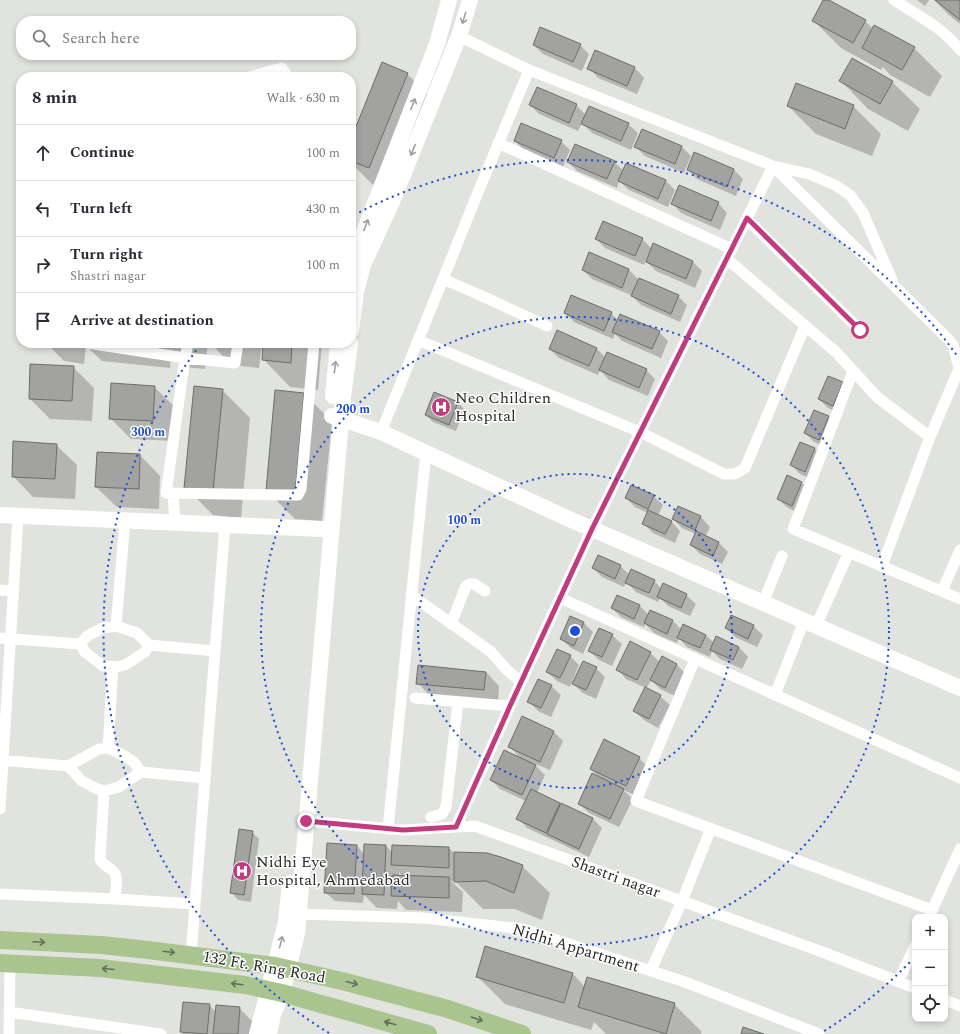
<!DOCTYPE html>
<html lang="en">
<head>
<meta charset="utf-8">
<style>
  body { margin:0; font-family:Spectral,serif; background:#f7f7f7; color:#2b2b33 }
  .controls { position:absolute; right:12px; bottom:12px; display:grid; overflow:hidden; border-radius:8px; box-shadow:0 2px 6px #0003 }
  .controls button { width:36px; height:36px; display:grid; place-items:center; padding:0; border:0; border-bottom:1px solid #e1e1e2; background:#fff; color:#2b2b33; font:20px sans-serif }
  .stop { position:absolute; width:12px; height:12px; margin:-9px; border:3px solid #c23c7d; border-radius:50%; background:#fff }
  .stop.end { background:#c23c7d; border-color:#fff; box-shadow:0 1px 4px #0008 }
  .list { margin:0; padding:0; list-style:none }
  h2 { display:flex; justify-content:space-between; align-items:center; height:52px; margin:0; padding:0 16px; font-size:17px }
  h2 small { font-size:13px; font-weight:400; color:#7c7c81 }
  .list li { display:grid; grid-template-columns:26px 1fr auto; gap:12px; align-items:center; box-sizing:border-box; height:56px; padding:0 16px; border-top:1px solid #e1e1e2 }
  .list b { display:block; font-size:15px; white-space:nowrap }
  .list p { margin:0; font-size:13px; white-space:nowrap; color:#7c7c81 }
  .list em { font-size:13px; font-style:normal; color:#7c7c81 }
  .icon { flex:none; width:22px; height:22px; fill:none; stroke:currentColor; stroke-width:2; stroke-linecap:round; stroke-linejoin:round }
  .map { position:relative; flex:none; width:960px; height:1034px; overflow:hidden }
  .search { position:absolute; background:#fff; box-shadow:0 2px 6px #0003; left:16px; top:16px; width:340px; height:44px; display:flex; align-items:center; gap:10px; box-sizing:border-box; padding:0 14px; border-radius:16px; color:#7c7c81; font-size:15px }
  .panel { position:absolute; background:#fff; box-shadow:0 2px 6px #0003; left:16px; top:72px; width:340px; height:276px; border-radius:16px }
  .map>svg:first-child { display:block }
  .shadow { fill:#0003; fill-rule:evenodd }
  .building { fill:#a2a3a0; stroke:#6b6d6a }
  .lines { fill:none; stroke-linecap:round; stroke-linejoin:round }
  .street { stroke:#fff; stroke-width:11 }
  .secondary { stroke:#fff; stroke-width:16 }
  .primary { stroke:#aac48f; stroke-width:18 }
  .oneway { stroke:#a0a0a0 }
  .oneway2 { stroke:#657058 }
  .route { stroke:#c23c7d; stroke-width:5 }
  .ring { fill:none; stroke:#1d4ed8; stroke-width:2; stroke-dasharray:2 4 }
  .labels { text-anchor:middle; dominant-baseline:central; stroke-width:3; stroke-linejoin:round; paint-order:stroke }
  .poi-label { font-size:16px; fill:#2c2c2b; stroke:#fff; text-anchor:start }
  .street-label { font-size:16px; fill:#2c2c2b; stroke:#fff }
  .centre { fill:#1d4ed8; stroke:#fff; stroke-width:2 }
  .ring-label { font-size:12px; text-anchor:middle; font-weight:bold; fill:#1d4ed8; stroke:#fff; stroke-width:3; stroke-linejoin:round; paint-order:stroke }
</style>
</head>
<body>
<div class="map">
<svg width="960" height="1034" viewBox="0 0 960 1034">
  <rect width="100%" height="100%" fill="#e1e3df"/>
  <path class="shadow" d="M825,0H827L865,21L873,29L875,26L914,48L942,76L930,97L890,75L883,67L881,70L841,48L813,20Z
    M917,0H929L925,6Z
    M934,0H960V24L950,16Z
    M534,45H580L589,54L582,71L543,54Z
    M596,52L635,68L644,78L637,94L598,78L589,68Z
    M407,74L435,101L397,195L373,185L352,164L351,171V142Z
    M841,81L892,82L920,109L908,131L868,109Z
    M530,105H576L586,115L628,124L638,133L631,150L592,133L582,123L578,131L539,114Z
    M788,106H853L881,134L872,156L816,134Z
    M643,130L682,147L691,156L684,173L645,156L636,147Z
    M515,141H561L570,150L563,167L524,150Z
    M695,153L734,170L743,179L736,196L697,179L688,170Z
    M568,162H614L624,171L627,164L666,181L675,190L668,207L629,190L619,181L617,188L577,171Z
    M672,203H718L727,213L720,230L681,213Z
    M596,239H642L652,249L654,245L693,262L702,271L695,288L656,271L646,261L644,265L605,248Z
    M590,253L629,270L639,280L678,296L687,305L680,322L641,305L631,295L592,279L583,270Z
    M565,313H611L618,320L659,332L668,341L661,358L622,341L615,334L613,339L574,322Z
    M46,343H208L205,369L184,367L171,355L170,368L102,361L86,346L84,364L64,361Z
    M210,343H262L259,368L232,365Z
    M264,343H322L318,390L290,387L263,359Z
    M596,348L605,357L646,370L655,379L648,396L609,380L600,370L598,375L559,358L550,349Z
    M73,367L94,388L92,421L50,419L30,399Z
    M842,383L851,392L842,414L828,408L819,399Z
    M154,387L175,407L173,441L131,439L110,418Z
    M222,390L250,418L241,518L213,515L185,487Z
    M304,394L332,421L322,521L295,519L267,491Z
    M458,402L464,409L456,431L433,422L426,415Z
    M828,417L837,426L828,448L814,442L805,433Z
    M801,443L815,449L824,458L814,480L800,474L791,465Z
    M56,445L77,465L75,499L33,497L13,476Z
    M98,453L140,455L160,476L159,509L117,507L96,487Z
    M788,477L802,483L811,492L802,514L788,508L778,499Z
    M653,496L663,505L658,516L671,521L680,531L675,543L653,533L643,523L648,513L635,507L626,498Z
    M678,507L701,517L710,527L705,537L719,543L728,552L722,564L700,554L691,545L696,534L682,528L673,519Z
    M620,566L630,575L654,581L662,589L686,595L696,604L690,616L668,606L660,598L658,602L636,592L626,582L624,587L602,577L593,568Z
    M618,596L640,606L649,615L651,611L673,621L682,630L684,625L706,635L714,643L739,647L748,657L742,669L720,659L712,651L710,657L687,647L679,638L677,643L654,633L645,624L644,627L621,617L612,608Z
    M571,617L584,623L593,632L583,654L571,648L561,639Z
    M753,626L763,635L757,647L735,637L726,628Z
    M612,635L622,644L612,666L599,660L589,651Z
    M650,653L660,662L662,657L677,665L686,674L675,696L660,689L651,680L646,689L660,696L670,705L658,728L644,720L634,711L646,688L626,679L617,669Z
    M570,656L579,665L570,687L557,681L547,672Z
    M596,668L605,677L596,699L583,693L573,684Z
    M486,672L499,686L498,704L431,697L418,683Z
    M551,686L561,695L551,717L538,711L529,702Z
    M523,717L554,732L563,741L550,770L533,763L545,775L537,793L561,806L562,805L593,819L602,828L589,857L527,828L518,818L526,801L500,789L491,780L521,759L509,746Z
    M639,758L648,767L635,795L623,790L633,799L619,827L589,813L579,804L599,777L591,769Z
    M252,832L259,839L251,902L238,900L232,893Z
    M357,846L364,854L386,846L393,853L449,848L454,853L486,854L522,866L550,893L542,920L515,909H483L455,881H451L463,892L462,912L406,910L398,901L397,909L377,908L364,895L363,903L335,901L325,892ZM399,872L404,877L399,876Z
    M572,973L585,987L674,1004L702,1032L701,1034H606L594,1022L591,1030L505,1004L477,976Z
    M209,1005L216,1012L239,1008L253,1022L252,1034H183L181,1031Z"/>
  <path class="building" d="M823,0H829L866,20L853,43L812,21Z
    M935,0H960V20Z
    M874,25L915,47L902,70L862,48Z
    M540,27L581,44L573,62L533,45Z
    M595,50L635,67L627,86L587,69Z
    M852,58L893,81L880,104L839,81Z
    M382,62L408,73L369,168L351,161V139Z
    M796,83L854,105L845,129L787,106Z
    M537,87L577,104L569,123L529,105Z
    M589,106L629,123L621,141L581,124Z
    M521,123L562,140L554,158L514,141Z
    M642,129L682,146L675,164L634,147Z
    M575,144L615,161L607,179L567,162Z
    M694,152L734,169L727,187L687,170Z
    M626,163L666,180L658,199L618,181Z
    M679,185L719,202L711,221L671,204Z
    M603,221L643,238L635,256L595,239Z
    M653,243L693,261L686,279L646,262Z
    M589,252L629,269L622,288L582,270Z
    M639,278L679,295L671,314L631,296Z
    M571,295L612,312L604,331L564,313Z
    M620,314L660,331L652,349L612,332Z
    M557,330L597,348L589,366L549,349Z
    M263,343H292L291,363L262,360Z
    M607,352L647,369L639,388L599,370Z
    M30,364L74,366L72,401L29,399Z
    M828,376L843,382L833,406L818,399Z
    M111,383L155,386L153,421L109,419Z
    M194,386L223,389L213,491L184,488Z
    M275,390L304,393L295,494L266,491Z
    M434,392L458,402L449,425L425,415Z
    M814,410L829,416L819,440L804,433Z
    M13,441L57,444L55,479L12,477Z
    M800,442L815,448L805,472L790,465Z
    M97,452L140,454L139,489L95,487Z
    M787,475L802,482L792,506L777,499Z
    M631,485L654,495L648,509L625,498Z
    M678,506L701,516L695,530L672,519Z
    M648,510L672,521L665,534L642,524Z
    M696,531L719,542L713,556L690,545Z
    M598,555L621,565L615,579L592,568Z
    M631,569L655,580L649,593L625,583Z
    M663,583L687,594L681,608L657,597Z
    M617,595L640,605L634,619L611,608Z
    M650,610L673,620L667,634L644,623Z
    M731,615L754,625L748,639L725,628Z
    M570,616L584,622L574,646L560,639Z
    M683,624L706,635L700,648L677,638Z
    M599,628L613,634L602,657L588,651Z
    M716,636L739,647L733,660L710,650Z
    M630,641L651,652L637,680L616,670Z
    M557,649L571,655L560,678L546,672Z
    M662,656L677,664L665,688L650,680Z
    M583,661L597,667L586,690L572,684Z
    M418,665L486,672L484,690L416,684Z
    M538,679L552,685L541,708L527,702Z
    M645,687L661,695L649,719L633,711Z
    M522,716L554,731L540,762L508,747Z
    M604,739L640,757L626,786L590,769Z
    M504,750L536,765L522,795L490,780Z
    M592,773L624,789L610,819L578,804Z
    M531,789L560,803L546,833L516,819Z
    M561,803L593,818L579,849L547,834Z
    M239,829L253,831L244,895L230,893Z
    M327,843L357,845L354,894L324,893Z
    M364,844L386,845L384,895L362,894Z
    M392,845L449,847V868L391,865Z
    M454,852L487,853L501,857L523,865L514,893L486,881L454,882Z
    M392,875L449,877V898L391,896Z
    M485,946L573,973L564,1003L476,977Z
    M587,977L675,1003L666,1034L578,1007Z
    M183,1002L210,1004L207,1034L180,1032Z
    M216,1005L240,1007L238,1034H213Z
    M743,1027L764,1034H741Z"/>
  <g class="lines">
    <path class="street" d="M894,0C917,15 943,28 960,50
      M459,36L529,70L773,166L809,174L835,185L850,195L863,213L892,280
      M249,77L282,68L288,77
      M498,143L732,249
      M747,219L860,330
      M727,259L837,353L877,397L930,437L882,566
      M443,279L482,296L547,326
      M418,340L640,432L724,474H735L745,468L805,326
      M87,343L185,358L166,493L285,495H298L301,489L314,343
      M188,343L185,358L235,363L238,343
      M853,371L793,529L960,599
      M381,432L481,185L529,70
      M930,437L959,369
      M173,493L175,523
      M0,590L13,591
      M942,591L960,550
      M411,595L490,651L507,670L521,682
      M560,598L960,778
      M763,603L782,556
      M451,624L466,586L470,584H474L485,591
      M116,626L125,520
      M816,626L849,552
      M0,638L80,644L87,636L103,628L116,626L137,633L149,645L215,651
      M80,644L85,652L103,666L116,667L125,665L145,652L149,645
      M695,659L636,801L932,910
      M775,695L804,621
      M415,698L510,706
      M108,748L113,666
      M0,760L68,766L99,749L108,748L121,754L134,762L141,772
      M68,766L82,781L95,788L104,791L119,787L141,772L205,778
      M104,791L100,859C102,865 108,866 112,870C120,876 115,890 115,899
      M0,809L18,516
      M431,817L442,814L446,807L458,702
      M306,821L403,830L475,826L825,953L915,988
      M456,827L510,706L592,529L773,166L950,341L953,345L960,372
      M388,829L426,452
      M0,894L115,899L195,904
      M298,914L423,918L523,929L685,982L819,1034
      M929,917L960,849
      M191,955L225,525
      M651,970L682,901L711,828
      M898,982L915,946
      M945,1000L960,1006
      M9,1012L161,1034
      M9,1034L10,964"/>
    <path class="secondary" d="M351,265L437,44L449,0
      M351,331L356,292L363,265L392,202L459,36L470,0
      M333,396L338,343
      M332,416L381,432L569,519L960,688
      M0,515L322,529L331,528
      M257,1034L286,922L290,883
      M269,1034L273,1015L282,993L297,933L343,397L350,343"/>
    <path class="primary" d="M0,940L101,945L148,950L275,966L342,981L448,1009L522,1034
      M0,963L100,968L245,985L282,993L428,1034"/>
  </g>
  <defs><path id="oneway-shaft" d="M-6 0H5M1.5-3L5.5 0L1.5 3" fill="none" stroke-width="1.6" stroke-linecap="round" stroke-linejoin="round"/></defs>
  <g class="oneway">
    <use href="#oneway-shaft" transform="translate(464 18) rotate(107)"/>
    <use href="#oneway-shaft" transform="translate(413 104) rotate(-69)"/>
    <use href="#oneway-shaft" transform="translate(413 150) rotate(112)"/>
    <use href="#oneway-shaft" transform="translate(366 225) rotate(-69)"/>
    <use href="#oneway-shaft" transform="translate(335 367) rotate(-83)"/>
    <use href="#oneway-shaft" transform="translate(281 942) rotate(-76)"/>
  </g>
  <g class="oneway2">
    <use href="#oneway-shaft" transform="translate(39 942) rotate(3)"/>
    <use href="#oneway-shaft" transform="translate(169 952) rotate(7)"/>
    <use href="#oneway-shaft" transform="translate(108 969) rotate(-175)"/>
    <use href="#oneway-shaft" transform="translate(352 983) rotate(15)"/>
    <use href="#oneway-shaft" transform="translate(237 984) rotate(-173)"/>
    <use href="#oneway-shaft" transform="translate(477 1019) rotate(19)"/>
    <use href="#oneway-shaft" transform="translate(390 1023) rotate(-164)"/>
  </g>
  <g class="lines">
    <path class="route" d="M306,821L403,830L456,827L510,706L592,529L747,218L860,330"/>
  </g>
  <g class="ring">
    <circle cx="575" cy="631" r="157"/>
    <circle cx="575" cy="631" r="314"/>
    <path d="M914 958A471 471 0 0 1 821 1033M329 1033A471 471 0 0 1 201 344M354 215A471 471 0 0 1 958 357"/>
  </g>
  <defs>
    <g id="hospital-disc" transform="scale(1)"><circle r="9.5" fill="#c23c7d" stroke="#fff"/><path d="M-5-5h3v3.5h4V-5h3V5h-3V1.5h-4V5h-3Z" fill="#fff"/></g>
  </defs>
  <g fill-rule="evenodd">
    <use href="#hospital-disc" x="441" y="407"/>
    <use href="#hospital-disc" x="242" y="871"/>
  </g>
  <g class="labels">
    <g class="poi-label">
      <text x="455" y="398">Neo Children<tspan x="455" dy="18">Hospital</tspan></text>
      <text x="256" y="862">Nidhi Eye<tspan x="256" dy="18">Hospital, Ahmedabad</tspan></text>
    </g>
    <g class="street-label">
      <text transform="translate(616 877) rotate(20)">Shastri nagar</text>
      <text transform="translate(576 948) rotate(17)">Nidhi Appartment</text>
      <text transform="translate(264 967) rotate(10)">132 Ft. Ring Road</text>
    </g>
  </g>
  <circle cx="575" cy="631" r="6" class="centre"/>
  <g class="ring-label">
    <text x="353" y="413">200 m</text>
    <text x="148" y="436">300 m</text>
    <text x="464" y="524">100 m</text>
  </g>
</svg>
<div class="controls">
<button>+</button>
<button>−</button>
<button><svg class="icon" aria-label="locate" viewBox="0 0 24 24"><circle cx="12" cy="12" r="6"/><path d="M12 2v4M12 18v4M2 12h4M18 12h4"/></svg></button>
</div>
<div class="stop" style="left:860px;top:330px"></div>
<div class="stop end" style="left:306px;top:821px"></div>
<div class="search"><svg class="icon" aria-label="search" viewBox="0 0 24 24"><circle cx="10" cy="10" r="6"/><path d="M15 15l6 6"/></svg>Search here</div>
<section class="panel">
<h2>8 min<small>Walk · 630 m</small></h2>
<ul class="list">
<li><svg class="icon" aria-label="ahead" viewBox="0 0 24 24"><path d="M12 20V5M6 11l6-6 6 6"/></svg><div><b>Continue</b></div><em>100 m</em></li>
<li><svg class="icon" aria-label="left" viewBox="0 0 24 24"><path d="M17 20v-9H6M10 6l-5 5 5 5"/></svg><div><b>Turn left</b></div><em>430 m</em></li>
<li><svg class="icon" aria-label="right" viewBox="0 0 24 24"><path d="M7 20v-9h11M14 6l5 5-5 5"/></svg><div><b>Turn right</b><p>Shastri nagar</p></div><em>100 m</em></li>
<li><svg class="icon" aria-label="arrive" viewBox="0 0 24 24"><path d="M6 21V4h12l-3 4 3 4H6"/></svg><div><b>Arrive at destination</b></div></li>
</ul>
</section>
</div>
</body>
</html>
